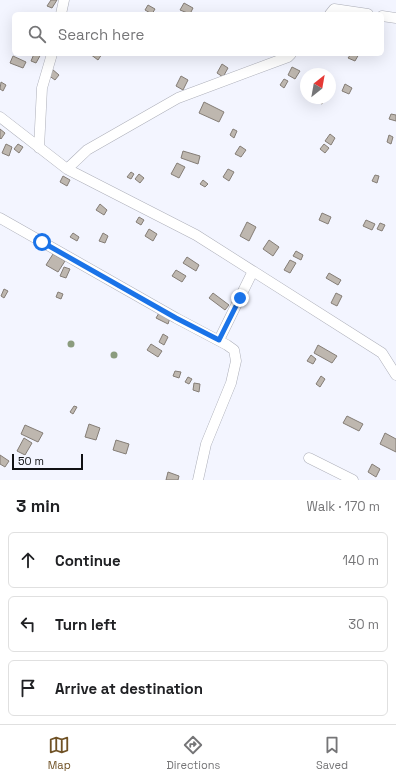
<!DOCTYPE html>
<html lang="en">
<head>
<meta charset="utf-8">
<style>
  body { margin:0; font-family:"Space Grotesk",sans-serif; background:#f6f6f6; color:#202124 }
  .compass { position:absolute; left:300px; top:68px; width:36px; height:36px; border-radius:50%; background:#fff; box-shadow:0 4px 16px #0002; rotate:31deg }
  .scale { position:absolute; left:12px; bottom:10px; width:71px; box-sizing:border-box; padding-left:4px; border:2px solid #101114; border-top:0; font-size:11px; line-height:14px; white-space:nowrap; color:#101114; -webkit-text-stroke:3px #f3f5ff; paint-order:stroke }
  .stop { position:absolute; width:12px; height:12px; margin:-9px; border:3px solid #1a73e8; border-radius:50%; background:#fff }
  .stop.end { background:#1a73e8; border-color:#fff; box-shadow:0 1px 4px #0008 }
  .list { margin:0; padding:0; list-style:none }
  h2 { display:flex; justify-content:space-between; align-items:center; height:52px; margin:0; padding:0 16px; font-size:17px }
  h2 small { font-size:13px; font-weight:400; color:#757577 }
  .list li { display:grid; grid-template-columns:26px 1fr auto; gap:12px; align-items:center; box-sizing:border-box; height:56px; margin:0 8px 8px; padding:0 8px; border:1px solid #e0e0e0; border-radius:6px }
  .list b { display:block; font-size:15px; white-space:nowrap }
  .list em { font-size:13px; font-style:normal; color:#757577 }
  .icon { flex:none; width:22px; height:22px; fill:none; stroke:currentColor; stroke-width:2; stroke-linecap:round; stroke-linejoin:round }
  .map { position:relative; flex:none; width:396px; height:480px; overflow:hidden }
  .search { position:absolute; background:#fff; box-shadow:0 4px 16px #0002; left:12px; right:12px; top:12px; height:44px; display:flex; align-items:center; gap:10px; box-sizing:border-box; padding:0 14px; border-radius:6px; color:#757577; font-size:15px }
  .sheet { height:244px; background:#fff }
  nav { display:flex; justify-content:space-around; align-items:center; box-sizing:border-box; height:56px; border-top:1px solid #e0e0e0; background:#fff; font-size:11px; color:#757577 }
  nav a { display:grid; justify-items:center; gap:2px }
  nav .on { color:#705226 }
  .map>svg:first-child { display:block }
  .building { fill:#beb7af; stroke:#847d76 }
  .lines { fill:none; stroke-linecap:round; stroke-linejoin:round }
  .minor-casing { stroke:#adafb9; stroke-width:11 }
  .minor { stroke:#fff; stroke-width:10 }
  .tree { fill:#8b9c7e }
  .route { stroke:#1a73e8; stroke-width:5 }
</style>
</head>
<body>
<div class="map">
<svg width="396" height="480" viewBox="0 0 396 480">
  <rect width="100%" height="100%" fill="#f3f5ff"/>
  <path class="building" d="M51,0H57L52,8L47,6Z
    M184,3L193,8L190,14L180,10Z
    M148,5L155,9L152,14L145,10Z
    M34,54H41L36,63L31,61Z
    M90,54H102L98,60Z
    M351,54H359L355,61L348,58Z
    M13,56L26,62L23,68L10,63Z
    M222,64L228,68L223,77L217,73Z
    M292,67L300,71L295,79L288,75Z
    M52,69L59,75L55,80L48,75Z
    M181,76L188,80L183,90L176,86Z
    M284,79L288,81L284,88L280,85Z
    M1,82L6,85L3,91L0,89Z
    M345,84L352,88L349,94L342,91Z
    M318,98H325L322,104L316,101Z
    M204,102L224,112L219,122L199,113Z
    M391,114L396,115V121L389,119Z
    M0,129L5,133L1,139L0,138Z
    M233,129L237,131L234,138L230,135Z
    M330,134L335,138L331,145L325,141Z
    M389,135L393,137L391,144L387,142Z
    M6,144L12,147L9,156L2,153Z
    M18,144L23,147L19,153L14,149Z
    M324,144L329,148L325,153L320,149Z
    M240,146L246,150L241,157L235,154Z
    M183,151L200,156L198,164L181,158Z
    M177,163L185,167L179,178L171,174Z
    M228,169L234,172L229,181L223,177Z
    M131,172L134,174L131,179L127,177Z
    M139,174L144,178L140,183L135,179Z
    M375,175L379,176L377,183L372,181Z
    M63,176L70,180L67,186L60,182Z
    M203,180L208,184L205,187L200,184Z
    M100,204L107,210L104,215L96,210Z
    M322,213L331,217L328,224L319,220Z
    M139,217L144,220L141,225L136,222Z
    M366,220L375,224L372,230L363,226Z
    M247,222L256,227L249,241L240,236Z
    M380,223L385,225L382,231L377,229Z
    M149,229L157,234L153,241L145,236Z
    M73,233L79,237L77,241L70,237Z
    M103,233L108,236L105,243L99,241Z
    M269,240L279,247L273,256L263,249Z
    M296,251L303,255L301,260L293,256Z
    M53,254L65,261L58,272L46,265Z
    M187,257L199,265L196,271L183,263Z
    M290,260L296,263L290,273L284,270Z
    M64,267L70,269L66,278L60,276Z
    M176,270L186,276L182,282L172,276Z
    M329,273L341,280L338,285L326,278Z
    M4,289L8,291L4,298L1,296Z
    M58,292L63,294L61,299L56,297Z
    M213,293L229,305L225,310L209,298Z
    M336,293L342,296L337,306L331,303Z
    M159,313L170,318L168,324L156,318Z
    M163,334L168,337L164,345L159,342Z
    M151,344L162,351L158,357L147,350Z
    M318,345L337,356L332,363L314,353Z
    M311,355L316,359L313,364L307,361Z
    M175,371L181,372L179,378L173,376Z
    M321,376L325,379L320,387L316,384Z
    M188,377L192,379L189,384L185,382Z
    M194,383L200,384L199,392L193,390Z
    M74,406L77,407L73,414L70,412Z
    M347,416L363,424L359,431L343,423Z
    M89,424L100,428L96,440L85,437Z
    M25,425L43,433L38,442L21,434Z
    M385,433L396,439V452L380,444Z
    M24,438L32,443L25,455L17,451Z
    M116,440L129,444L126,454L113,450Z
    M0,455L9,461L5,467L0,464Z
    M372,464L380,469L376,477L368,472Z
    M168,472L179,476L178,480H166Z"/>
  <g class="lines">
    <g class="minor-casing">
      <path id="minor" d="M61,14L64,0
        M330,14L334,9L368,14
        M382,16L396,18
        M0,117L67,169L196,235L382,353L396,375
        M39,148L42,88L52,54
        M67,169L87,150L178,98L288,57L291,54
        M0,218L176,318L227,345L234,350L236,361L231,383L206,444L198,480
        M219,340L253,271
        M309,458L353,480"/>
    </g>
    <use href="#minor" class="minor"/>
  </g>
  <g class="tree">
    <circle cx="71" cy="344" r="3.5"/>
    <circle cx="114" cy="355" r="3.5"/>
  </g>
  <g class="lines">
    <path class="route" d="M42,242L176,318L219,340L240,298"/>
  </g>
</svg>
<svg class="compass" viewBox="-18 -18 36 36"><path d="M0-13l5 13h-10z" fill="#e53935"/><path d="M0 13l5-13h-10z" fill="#757577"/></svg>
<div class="scale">50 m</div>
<div class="stop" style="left:42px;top:242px"></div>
<div class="stop end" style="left:240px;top:298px"></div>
<div class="search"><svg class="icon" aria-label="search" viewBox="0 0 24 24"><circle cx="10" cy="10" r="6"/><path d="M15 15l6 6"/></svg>Search here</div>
</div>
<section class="sheet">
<h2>3 min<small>Walk · 170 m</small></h2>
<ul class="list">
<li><svg class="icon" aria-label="ahead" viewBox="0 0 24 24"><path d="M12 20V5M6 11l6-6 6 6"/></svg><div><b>Continue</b></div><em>140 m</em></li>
<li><svg class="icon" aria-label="left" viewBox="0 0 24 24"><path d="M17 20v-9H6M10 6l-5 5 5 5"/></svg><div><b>Turn left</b></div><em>30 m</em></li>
<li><svg class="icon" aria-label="arrive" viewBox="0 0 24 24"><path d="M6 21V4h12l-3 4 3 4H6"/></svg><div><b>Arrive at destination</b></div></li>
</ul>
</section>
<nav>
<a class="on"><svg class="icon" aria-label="map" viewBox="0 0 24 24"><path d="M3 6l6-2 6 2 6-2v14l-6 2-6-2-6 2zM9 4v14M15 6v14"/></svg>Map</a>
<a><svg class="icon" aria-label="directions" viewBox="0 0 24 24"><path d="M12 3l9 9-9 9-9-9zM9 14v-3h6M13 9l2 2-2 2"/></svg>Directions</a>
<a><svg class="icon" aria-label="saved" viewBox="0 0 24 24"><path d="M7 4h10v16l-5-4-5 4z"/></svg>Saved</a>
</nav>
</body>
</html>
